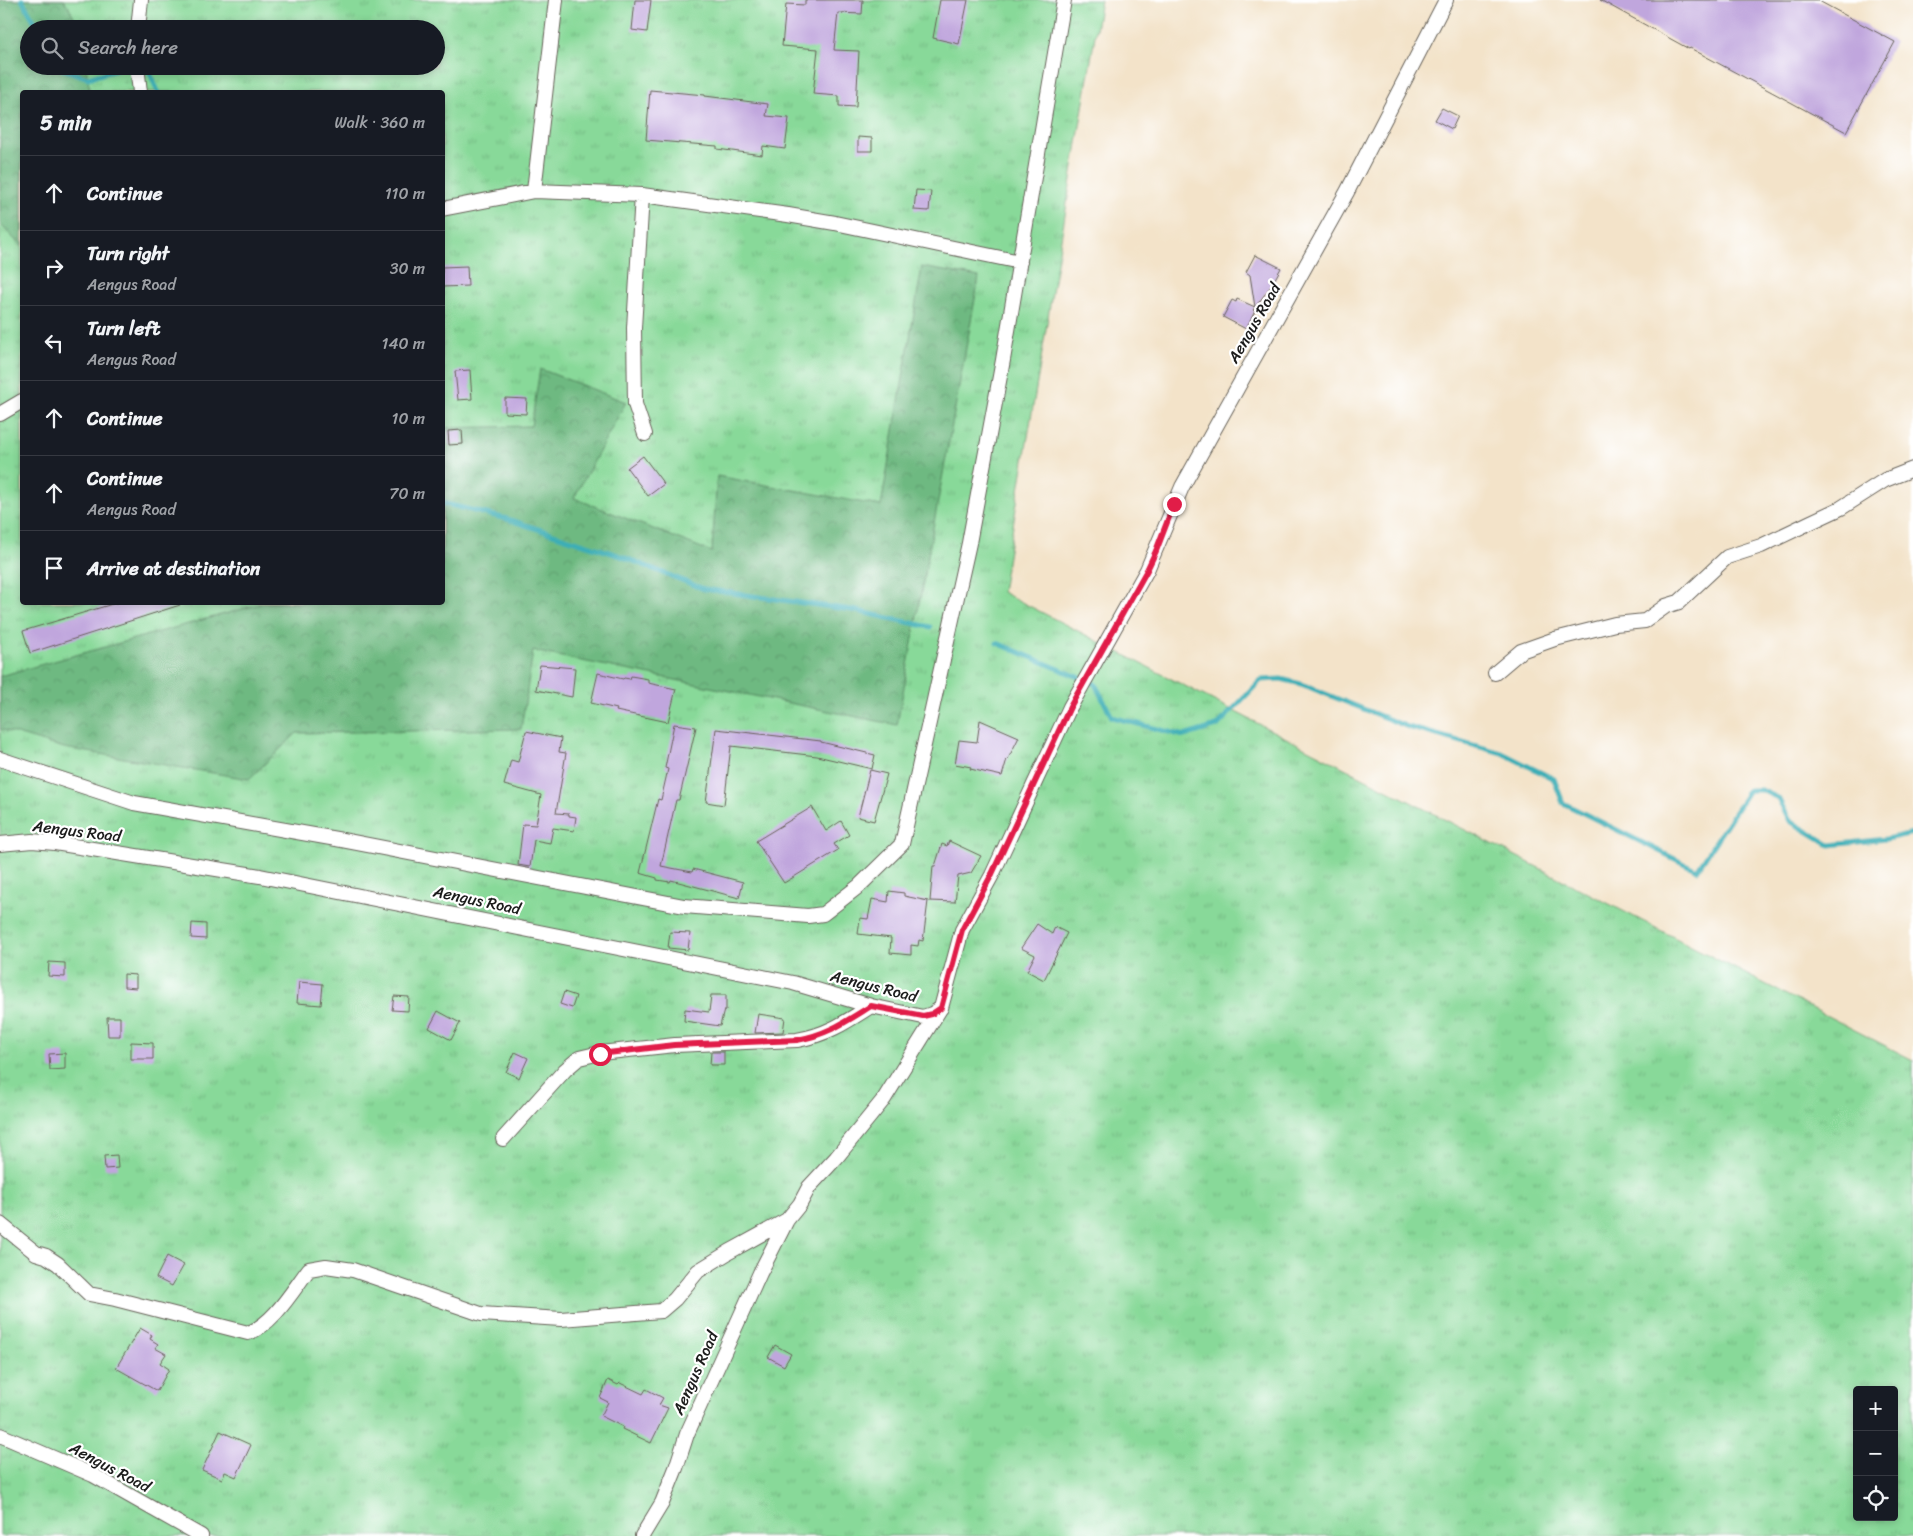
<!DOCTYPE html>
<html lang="en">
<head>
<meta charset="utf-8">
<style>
  body { margin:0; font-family:Sriracha,sans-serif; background:#242831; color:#f1f3f6 }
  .controls { position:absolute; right:15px; bottom:15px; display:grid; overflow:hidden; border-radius:5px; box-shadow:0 2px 8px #0003 }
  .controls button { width:45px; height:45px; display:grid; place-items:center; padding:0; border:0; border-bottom:1px solid #363941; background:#171b24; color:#f1f3f6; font:25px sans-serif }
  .stop { position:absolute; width:15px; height:15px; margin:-11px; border:4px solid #e11d48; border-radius:50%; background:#fff }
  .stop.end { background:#e11d48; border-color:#fff; box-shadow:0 1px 5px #0008 }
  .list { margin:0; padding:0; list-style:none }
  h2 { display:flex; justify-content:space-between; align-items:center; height:65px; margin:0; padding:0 20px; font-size:21px }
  h2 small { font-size:16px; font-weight:400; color:#9ea1a6 }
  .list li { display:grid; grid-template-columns:32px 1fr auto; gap:15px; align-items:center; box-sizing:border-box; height:75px; padding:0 20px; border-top:1px solid #363941 }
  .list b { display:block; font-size:19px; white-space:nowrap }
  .list p { margin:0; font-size:16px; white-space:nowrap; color:#9ea1a6 }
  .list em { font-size:16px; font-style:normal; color:#9ea1a6 }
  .icon { flex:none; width:28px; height:28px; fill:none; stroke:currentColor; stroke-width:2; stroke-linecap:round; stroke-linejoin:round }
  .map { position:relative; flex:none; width:1913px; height:1536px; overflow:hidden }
  .search { position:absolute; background:#171b24; box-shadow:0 2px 8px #0003; left:20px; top:20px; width:425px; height:55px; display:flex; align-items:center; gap:12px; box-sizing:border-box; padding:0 18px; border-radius:28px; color:#9ea1a6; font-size:19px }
  .panel { position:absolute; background:#171b24; box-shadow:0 2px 8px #0003; left:20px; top:90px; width:425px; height:515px; border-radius:5px }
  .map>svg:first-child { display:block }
  .grass { fill:url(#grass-tufts); stroke:#527a5a; fill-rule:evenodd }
  .forest { fill:url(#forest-crowns); stroke:#456a4e }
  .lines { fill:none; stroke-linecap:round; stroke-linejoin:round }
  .stream { stroke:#3daeb6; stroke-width:5 }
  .building { fill:#c0a6dd }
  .street-casing { stroke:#676259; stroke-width:16 }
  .street { stroke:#fff; stroke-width:14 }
  .route { stroke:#e11d48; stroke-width:6 }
  .labels { text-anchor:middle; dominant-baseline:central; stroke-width:4.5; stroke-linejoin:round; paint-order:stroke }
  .street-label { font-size:16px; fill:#1c1c1c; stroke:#fff }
</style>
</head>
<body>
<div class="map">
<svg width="1913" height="1536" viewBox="0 0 1913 1536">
  <defs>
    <pattern id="grass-tufts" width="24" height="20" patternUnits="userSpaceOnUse" patternTransform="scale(1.25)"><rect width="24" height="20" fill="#88d999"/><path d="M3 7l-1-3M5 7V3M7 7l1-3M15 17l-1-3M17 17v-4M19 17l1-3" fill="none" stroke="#75ba83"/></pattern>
    <pattern id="forest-crowns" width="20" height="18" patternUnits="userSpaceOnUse" patternTransform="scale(1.25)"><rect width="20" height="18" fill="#6eb981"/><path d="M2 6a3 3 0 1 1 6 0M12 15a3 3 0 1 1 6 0" fill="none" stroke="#5f9e6f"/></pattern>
  </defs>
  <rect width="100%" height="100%" fill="#fff"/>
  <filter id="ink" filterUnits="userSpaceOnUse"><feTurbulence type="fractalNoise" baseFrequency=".02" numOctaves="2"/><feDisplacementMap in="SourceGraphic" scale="10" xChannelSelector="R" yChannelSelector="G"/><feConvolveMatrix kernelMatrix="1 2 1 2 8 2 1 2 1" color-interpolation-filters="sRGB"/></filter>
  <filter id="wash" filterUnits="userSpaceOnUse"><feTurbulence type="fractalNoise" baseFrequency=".0096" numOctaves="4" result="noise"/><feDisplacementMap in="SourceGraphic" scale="20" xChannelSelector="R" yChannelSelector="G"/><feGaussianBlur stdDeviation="1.12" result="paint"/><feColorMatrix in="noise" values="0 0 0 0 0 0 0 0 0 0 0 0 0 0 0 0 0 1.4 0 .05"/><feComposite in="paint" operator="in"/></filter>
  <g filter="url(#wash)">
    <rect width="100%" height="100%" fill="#f3e3c9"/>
    <path class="grass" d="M0,0H1101L1002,592L1913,1060V1536H0ZM29,29H436V66H29ZM22,92H442V602H22ZM1857,1390H1894V1517H1857Z"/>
    <path class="forest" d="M0,0H64L78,23L79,29H29V66H86L90,92H22V247L0,224Z
      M922,267L979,277L897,725L533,651L521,729L297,733L249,779L64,748L0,729V676L264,603L442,602L443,428L531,426L540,369L626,402L574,498L712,552L717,476L881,506Z"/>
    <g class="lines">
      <path class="stream" d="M22,0L39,29
        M61,66L62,69L88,78L116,70
        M150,73L158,92
        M442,503L507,519L618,555L704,589L852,610L930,627
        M997,643L1095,684L1112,717L1184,736L1217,726L1261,680L1281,679L1301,684L1408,727L1502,753L1554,779L1563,803L1697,870L1749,790H1761L1778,798L1790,821L1830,845L1886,839L1913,833"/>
    </g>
    <g id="blocks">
      <path class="building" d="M635,0H651L647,32L632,30Z
        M805,0H863L862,14L838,13L834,50L859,51L856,107L839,106V96L813,94L818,49L782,46L786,4L805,5Z
        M940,0H968L959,44L933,38Z
        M1600,0H1817L1895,42L1846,132L1690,48L1689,49Z
        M650,90L705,95V96L768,104L766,116L789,118L785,149L763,146L762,155L717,149V146L646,140Z
        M1442,108L1458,116L1452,129L1435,120Z
        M858,137L872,138V151H858Z
        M916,190L931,191L929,211L914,210Z
        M1255,255L1281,268L1271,286L1253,310L1255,311L1246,329L1223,317L1232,300L1236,302L1237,299L1255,307L1250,275L1246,272Z
        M467,266L468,286L442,287V267Z
        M470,370L472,399L458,400L455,371Z
        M505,398L527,399L526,414L505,413Z
        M462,430L463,444L449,445L448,431Z
        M643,456L664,484L648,496L627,468Z
        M119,602H179L180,605L30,653L23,631Z
        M540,665L575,668L572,697L536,690Z
        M598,673L623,679L624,678L630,679L631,676L648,679V683L676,689L668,722L616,711L617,709L591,703Z
        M980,720L1019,737L1008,759H1007L1002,776L970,769L971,767L955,764L959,740L977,742Z
        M674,724L696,727L679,800H676L661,866L692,872L693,869L743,882L739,898L671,880L670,882L657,880V878L640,873L658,799L661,800L668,769L665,768Z
        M716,729L821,741V742L875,755L872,769L817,756L731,746L724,805L706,802Z
        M526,731L561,738L559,752L566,753L556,813L569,814V816L576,817L574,831L553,828L550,843L534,840L530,867L518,865L523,824L536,825L541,795L504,785L511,760L518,762Z
        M870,770L887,774L874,821L858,817Z
        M812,807L826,831L841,821L849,835L834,844L838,850L784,883L756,841Z
        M949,841L981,856L971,873L958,876L955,902L930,901L933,866H935L942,844L947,846Z
        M889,891L904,893V896L928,901L923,941L919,940L918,946L911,945V955L890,953L891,938L858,934L860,918L868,919L872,899L888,902Z
        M192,923L206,924V939L191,938Z
        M1037,924L1052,934L1055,927L1067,933L1044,980L1027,971L1035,955L1021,948Z
        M670,932L690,933L688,950L668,948Z
        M49,962L65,963V977L48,976Z
        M124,974L136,975V988L124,987Z
        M299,982L323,984L321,1005L297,1003Z
        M564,992L576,996L572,1008L560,1004Z
        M711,995H726V1010H724L720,1026L684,1021L685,1009L709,1012Z
        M394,996L409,997L408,1011L392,1010Z
        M438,1011L460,1023L451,1040L429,1028Z
        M758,1014L785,1018L783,1032L755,1033Z
        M107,1017H120V1036H108Z
        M131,1042L153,1043V1059H131Z
        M515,1052L528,1058L519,1078L506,1072Z
        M711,1052H724V1065H710Z
        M65,1053V1069L50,1070L49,1054Z
        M117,1155L118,1168L105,1169L104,1156Z
        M167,1256L184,1265L172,1286L156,1278Z
        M140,1328L152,1335L150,1339L158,1344L155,1348L166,1354L160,1363L169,1369L157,1391L116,1368Z
        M775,1345L791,1354L784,1366L768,1357Z
        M608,1380L618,1385L620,1383L643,1394L646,1389L663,1398L659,1405L668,1408L651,1443L622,1429L623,1427L601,1416L608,1402L600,1398Z
        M220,1431L251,1445L236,1477L225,1472L222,1479L202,1470Z"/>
    </g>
  </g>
  <g filter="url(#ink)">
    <use href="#blocks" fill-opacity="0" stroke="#676259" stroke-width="1"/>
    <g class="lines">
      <g class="street-casing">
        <path id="street" d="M138,29L141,0
          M137,66L140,92
          M534,191L556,0
          M642,195L634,328L635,404L645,434
          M442,209L534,191L642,195L788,215L835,223L1020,262
          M0,414L22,401
          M1495,673L1521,651L1555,639L1615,624L1645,621L1666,606L1679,602L1727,557L1761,546L1811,522L1841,508L1885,480L1913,469
          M0,759L134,803L342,840L684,906L808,916L823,914L859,886L902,844L969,543L1003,360L1064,0
          M0,844L32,841L55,843L260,876L793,983L871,1006L923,1017L932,1014L941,1008L962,930L992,875L1070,707L1147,570L1182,487L1347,192L1446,0
          M503,1139L565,1070L579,1058L600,1053L675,1045L797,1040C827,1035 846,1022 871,1006
          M0,1224L36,1253L46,1256L58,1264L89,1294L115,1299L248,1333C273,1325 293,1290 309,1269L326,1266L353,1270L481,1314L561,1319L661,1311L675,1299L698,1271L729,1252L787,1220
          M0,1435L93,1475L201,1536
          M642,1536L662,1503L676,1468L687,1434L760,1273L787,1220L800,1204L809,1187L836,1158L884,1099L940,1009"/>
      </g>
      <use href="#street" class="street"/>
    </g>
  </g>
  <g class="lines" filter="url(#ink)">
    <path class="route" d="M600,1054L674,1045L797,1040C827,1035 845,1022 871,1006L923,1016L932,1014L941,1008L962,930L992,874L1070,707L1147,570L1156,551L1174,504"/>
  </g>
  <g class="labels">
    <g class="street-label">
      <text transform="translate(1254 323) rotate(-60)">Aengus Road</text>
      <text transform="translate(77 831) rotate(7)">Aengus Road</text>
      <text transform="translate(477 900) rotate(12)">Aengus Road</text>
      <text transform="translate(874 986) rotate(14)">Aengus Road</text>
      <text transform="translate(695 1373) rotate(-66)">Aengus Road</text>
      <text transform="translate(110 1467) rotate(28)">Aengus Road</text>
    </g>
  </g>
</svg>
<div class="controls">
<button>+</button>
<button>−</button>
<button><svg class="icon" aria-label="locate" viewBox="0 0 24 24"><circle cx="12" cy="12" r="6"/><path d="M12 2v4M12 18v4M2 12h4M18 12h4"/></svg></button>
</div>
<div class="stop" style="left:600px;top:1054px"></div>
<div class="stop end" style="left:1174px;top:504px"></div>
<div class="search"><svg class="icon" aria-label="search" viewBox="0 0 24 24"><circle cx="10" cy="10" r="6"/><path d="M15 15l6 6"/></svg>Search here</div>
<section class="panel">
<h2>5 min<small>Walk · 360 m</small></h2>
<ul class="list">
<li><svg class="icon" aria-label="ahead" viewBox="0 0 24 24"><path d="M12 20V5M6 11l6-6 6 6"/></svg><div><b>Continue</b></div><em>110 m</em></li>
<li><svg class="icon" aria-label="right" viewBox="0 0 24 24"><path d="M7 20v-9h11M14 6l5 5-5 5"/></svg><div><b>Turn right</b><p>Aengus Road</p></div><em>30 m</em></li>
<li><svg class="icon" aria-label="left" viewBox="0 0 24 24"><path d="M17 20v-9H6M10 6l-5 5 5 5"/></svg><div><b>Turn left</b><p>Aengus Road</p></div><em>140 m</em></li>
<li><svg class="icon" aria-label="ahead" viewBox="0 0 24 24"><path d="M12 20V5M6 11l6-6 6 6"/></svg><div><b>Continue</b></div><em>10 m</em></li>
<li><svg class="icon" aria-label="ahead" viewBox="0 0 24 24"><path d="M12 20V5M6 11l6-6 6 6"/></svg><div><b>Continue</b><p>Aengus Road</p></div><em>70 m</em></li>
<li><svg class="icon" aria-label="arrive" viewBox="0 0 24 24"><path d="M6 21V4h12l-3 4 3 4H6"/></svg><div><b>Arrive at destination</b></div></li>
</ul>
</section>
</div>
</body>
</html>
